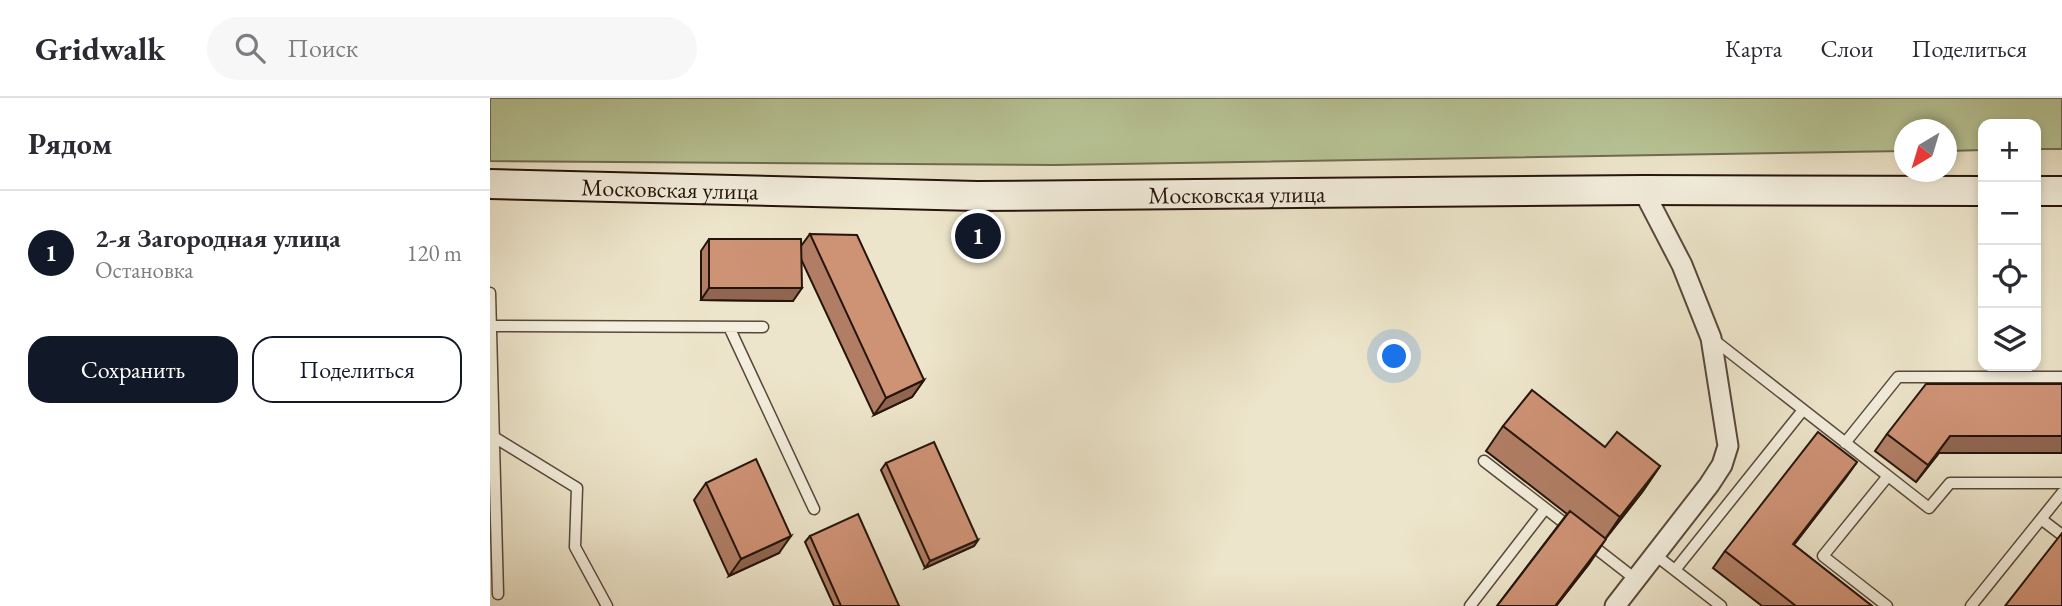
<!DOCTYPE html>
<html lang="ru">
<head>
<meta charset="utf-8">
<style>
  body { margin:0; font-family:"EB Garamond",serif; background:#f7f7f7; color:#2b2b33 }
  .controls { position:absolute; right:21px; top:21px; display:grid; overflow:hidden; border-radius:14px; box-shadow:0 4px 10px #0003 }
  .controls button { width:63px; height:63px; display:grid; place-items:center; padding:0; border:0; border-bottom:2px solid #e1e1e2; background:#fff; color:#2b2b33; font:35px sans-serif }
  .compass { position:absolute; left:1404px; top:21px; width:63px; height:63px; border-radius:50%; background:#fff; box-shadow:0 4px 10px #0003; rotate:218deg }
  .you { position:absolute; left:905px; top:259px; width:24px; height:24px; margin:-18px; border:5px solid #fff; border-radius:50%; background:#1a73e8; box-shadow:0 0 0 10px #1a73e833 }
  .badge { display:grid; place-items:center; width:46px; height:46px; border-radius:50%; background:#111827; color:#fff; font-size:23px; font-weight:700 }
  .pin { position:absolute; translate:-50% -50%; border:4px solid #fff; box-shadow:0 2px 7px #0006 }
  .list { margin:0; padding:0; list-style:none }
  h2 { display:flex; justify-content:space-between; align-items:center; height:91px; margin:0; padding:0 28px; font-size:30px }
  h2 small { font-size:23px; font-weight:400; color:#7c7c81 }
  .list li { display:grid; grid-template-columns:46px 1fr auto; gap:21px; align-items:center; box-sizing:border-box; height:126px; padding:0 28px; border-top:2px solid #e1e1e2 }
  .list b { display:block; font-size:26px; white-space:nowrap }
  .list p { margin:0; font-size:23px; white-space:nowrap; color:#7c7c81 }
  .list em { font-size:23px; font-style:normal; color:#7c7c81 }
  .actions { display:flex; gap:14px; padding:21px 28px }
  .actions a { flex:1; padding:16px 0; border:2px solid #111827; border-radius:21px; text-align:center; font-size:24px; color:#111827 }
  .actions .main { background:#111827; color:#fff }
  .icon { flex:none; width:38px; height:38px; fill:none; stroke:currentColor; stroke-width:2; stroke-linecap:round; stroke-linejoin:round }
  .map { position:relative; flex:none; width:1572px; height:508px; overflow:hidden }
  header { display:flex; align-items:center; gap:42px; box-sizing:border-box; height:98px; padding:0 35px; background:#fff; border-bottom:2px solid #e1e1e2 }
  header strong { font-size:33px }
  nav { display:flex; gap:38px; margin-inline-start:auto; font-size:24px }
  .search { width:490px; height:63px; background:#f7f7f7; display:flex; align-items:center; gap:18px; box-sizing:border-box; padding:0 24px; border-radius:38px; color:#7c7c81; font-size:26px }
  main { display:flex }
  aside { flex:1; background:#fff }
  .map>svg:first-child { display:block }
  .green { fill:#b8c597; stroke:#6f6c51; stroke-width:2 }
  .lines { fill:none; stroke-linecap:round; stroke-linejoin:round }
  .service-casing { stroke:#58483b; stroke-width:13 }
  .minor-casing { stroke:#58483b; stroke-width:23 }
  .secondary-casing { stroke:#26140b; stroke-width:32 }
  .service { stroke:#f3eedd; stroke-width:10 }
  .minor { stroke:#f3eedd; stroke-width:19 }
  .secondary { stroke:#f3eedd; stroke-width:28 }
  .wall { fill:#b17e65; stroke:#26140b; stroke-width:2 }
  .shaded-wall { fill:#906652; stroke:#26140b; stroke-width:2 }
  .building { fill:#ce9275; stroke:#26140b; stroke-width:2 }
  .labels { text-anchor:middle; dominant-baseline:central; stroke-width:7; stroke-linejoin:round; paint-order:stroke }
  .street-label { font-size:24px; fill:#26140b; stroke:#f3eedd }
</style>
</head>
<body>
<header>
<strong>Gridwalk</strong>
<div class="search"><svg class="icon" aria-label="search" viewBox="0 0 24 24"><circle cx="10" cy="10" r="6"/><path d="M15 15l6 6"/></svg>Поиск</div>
<nav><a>Карта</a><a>Слои</a><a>Поделиться</a></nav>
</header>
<main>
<aside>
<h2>Рядом<small></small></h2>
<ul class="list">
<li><span class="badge">1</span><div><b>2-я Загородная улица</b><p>Остановка</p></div><em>120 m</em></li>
</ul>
<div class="actions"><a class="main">Сохранить</a><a>Поделиться</a></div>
</aside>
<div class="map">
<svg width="1572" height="508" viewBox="0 0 1572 508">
  <rect width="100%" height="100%" fill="#ede5cb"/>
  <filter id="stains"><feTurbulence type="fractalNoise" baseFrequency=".00286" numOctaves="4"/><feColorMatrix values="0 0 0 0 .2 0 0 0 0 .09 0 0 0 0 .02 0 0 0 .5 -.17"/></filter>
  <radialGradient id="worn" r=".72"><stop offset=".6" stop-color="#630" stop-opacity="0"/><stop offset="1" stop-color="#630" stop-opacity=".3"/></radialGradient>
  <path class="green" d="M0,0H1572V51H1546V26H1493V52L1457,53L1456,32H1414V53L565,67L0,63Z"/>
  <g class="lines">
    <g class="service-casing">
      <path id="service" d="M0,195L8,496
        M1,228L273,229
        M239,229L324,411
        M1224,242L1439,410L1460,385H1572
        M4,339L87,390L85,449L117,508
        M1355,345L1408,279H1572
        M994,363L1082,431
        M1551,421L1572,437
        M1099,445L1144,480
        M1164,456L1231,508
        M1185,472L1313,312
        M980,508L1055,411
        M1397,508L1333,458L1398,378
        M1481,508L1572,395"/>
    </g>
    <g class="minor-casing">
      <path id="minor" d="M1125,508L1219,387L1232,367L1238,348L1221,240L1192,167L1153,92"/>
    </g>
    <g class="secondary-casing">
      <g id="secondary">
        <path id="s1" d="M0,86L487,98L1153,92L1493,93"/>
        <path d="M1546,93H1572"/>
      </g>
    </g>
    <use href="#service" class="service"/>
    <use href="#minor" class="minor"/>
    <use href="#secondary" class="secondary"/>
  </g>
  <path class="wall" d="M320,136L434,282L422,299L384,317L311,161L303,203L211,202V153L219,141L311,148Z
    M1572,286V355H1449L1426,384L1385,353L1397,336Z
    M1013,328L1115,349L1170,368L1153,393L1116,440L1099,466L1066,508H1007L1077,416L996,353Z
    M1367,364L1304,447L1382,508H1272L1223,470L1235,453Z
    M396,365L488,442L484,448L435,470L391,372Z
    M216,385L289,455L239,478L204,402Z
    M320,438L409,508H344L315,444Z"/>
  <path class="shaded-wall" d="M219,190H312L303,203L211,202Z
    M434,282L422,299L384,317L396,300Z
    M1460,338H1572V355H1449L1426,384Z
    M1367,364L1355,381L1291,463L1303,446Z
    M1170,368L1153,393L1113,444L1130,419Z
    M301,438L289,455L239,478L251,461Z
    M1116,441L1099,466L1066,508H1065Z
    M488,442L484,448L435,470L440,463Z"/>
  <path class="building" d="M320,136L367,137L434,282L396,300Z
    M219,141H311L312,190H219Z
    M1436,286H1572V338H1460L1438,367L1397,336Z
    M1042,292L1115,349L1127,334L1170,368L1130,419L1013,328Z
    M1328,334L1367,364L1303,446L1382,508H1306L1235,453Z
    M444,344L488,442L440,463L396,365Z
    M266,361L301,438L251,461L216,385Z
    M1080,413L1116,441L1065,508H1007Z
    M368,416L409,508H351L320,438Z
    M1572,435V508H1515Z"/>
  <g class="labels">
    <g class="street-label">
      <text stroke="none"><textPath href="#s1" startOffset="180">Московская улица</textPath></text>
      <text stroke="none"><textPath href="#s1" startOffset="747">Московская улица</textPath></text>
    </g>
  </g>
  <rect width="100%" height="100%" filter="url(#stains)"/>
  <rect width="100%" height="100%" fill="url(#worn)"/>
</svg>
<div class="controls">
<button>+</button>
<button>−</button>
<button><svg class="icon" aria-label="locate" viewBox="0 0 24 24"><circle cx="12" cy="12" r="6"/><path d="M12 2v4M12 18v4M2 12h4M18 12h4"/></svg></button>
<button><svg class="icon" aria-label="layers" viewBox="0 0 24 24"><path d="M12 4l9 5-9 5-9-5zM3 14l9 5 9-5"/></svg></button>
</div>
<svg class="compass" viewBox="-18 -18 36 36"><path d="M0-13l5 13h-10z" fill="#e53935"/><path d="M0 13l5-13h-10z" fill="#7c7c81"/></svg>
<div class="you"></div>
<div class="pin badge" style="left:488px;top:138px">1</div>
</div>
</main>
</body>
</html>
